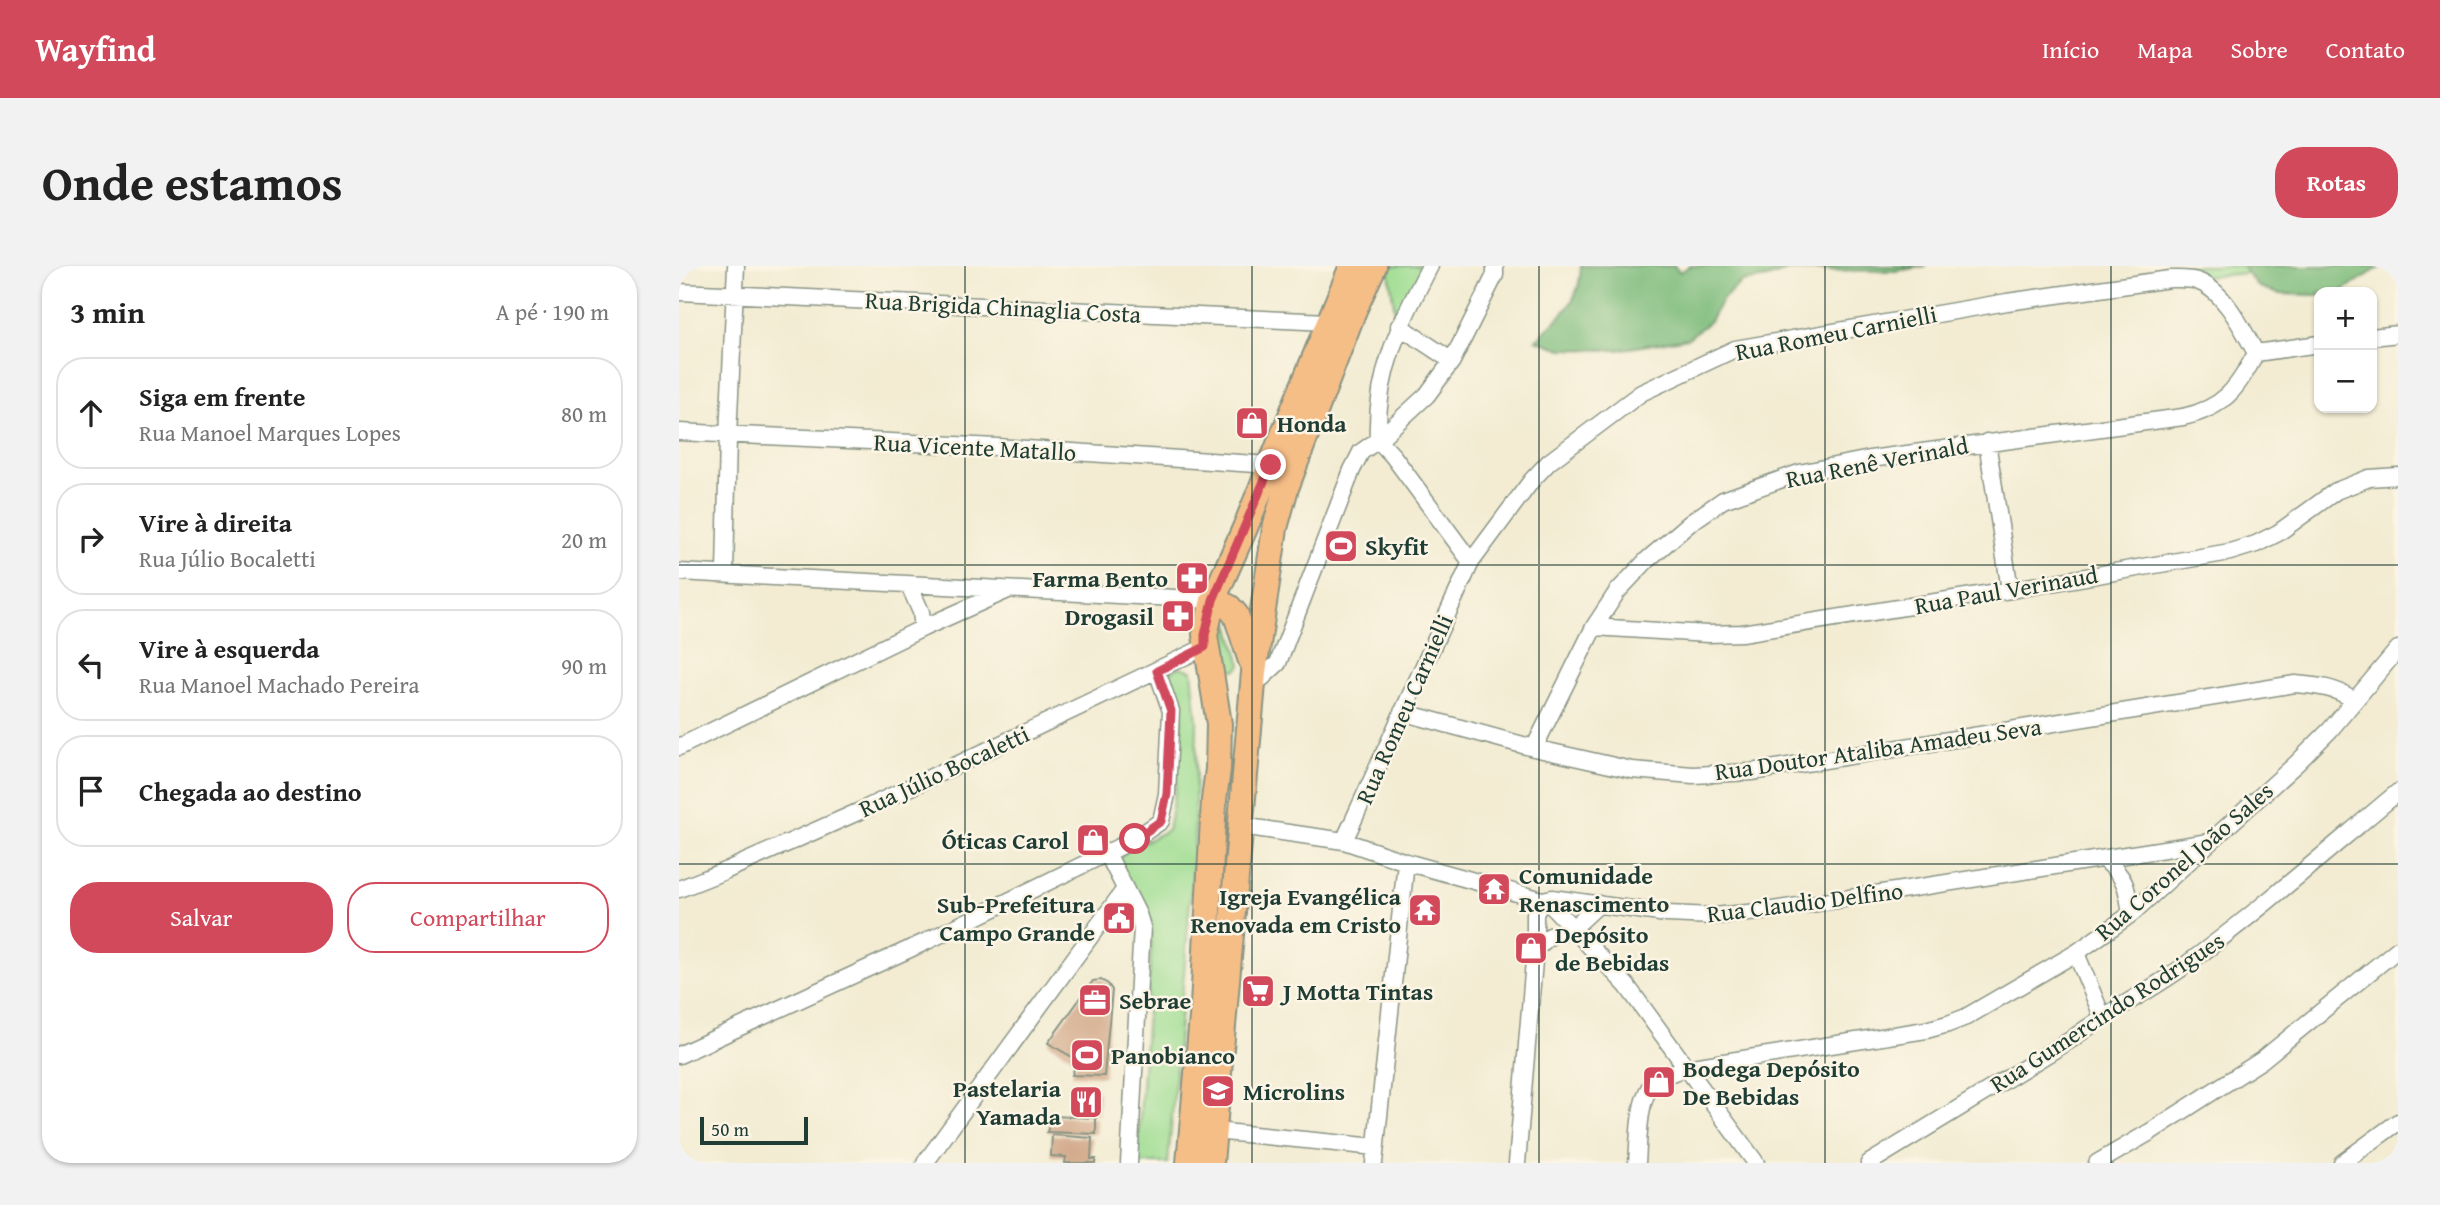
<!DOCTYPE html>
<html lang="pt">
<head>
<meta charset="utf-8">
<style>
  body { margin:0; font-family:"Gentium Book Plus",serif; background:#f2f2f2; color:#222 }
  .controls { position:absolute; right:21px; top:21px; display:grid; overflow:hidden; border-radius:14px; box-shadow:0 2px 5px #0004 }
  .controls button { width:63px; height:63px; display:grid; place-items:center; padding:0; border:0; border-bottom:2px solid #e0e0e0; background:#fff; color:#222; font:35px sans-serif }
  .scale { position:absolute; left:21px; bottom:18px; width:108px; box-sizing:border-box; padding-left:7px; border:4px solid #1f3d34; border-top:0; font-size:19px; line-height:24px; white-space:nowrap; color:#1f3d34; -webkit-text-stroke:5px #fcf5e5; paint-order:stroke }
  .stop { position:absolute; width:21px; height:21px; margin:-16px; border:5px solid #d1495b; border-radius:50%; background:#fff }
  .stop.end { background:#d1495b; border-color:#fff; box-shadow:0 2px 7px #0008 }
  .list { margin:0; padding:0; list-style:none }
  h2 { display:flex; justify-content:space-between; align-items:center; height:91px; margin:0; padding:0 28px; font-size:30px }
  h2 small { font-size:23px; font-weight:400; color:#767676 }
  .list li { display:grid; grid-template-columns:46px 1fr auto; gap:21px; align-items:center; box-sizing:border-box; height:112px; margin:0 14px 14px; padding:0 14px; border:2px solid #e0e0e0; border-radius:28px }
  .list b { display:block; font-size:26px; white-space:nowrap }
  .list p { margin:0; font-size:23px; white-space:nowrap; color:#767676 }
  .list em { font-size:23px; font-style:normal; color:#767676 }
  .actions { display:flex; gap:14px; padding:21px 28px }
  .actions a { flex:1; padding:16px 0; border:2px solid #d1495b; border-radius:28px; text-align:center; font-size:24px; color:#d1495b }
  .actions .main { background:#d1495b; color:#fff }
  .icon { flex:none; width:38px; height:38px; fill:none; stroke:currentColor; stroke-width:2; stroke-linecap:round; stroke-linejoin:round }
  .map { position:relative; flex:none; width:1719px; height:897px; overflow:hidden; border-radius:28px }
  header { display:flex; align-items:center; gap:42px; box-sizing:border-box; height:98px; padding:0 35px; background:#d1495b; color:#fff }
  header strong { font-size:33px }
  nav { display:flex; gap:38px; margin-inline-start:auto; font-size:24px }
  .intro { display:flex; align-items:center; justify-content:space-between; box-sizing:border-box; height:168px; padding:0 42px }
  h1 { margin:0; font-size:49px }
  .button { padding:18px 32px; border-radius:28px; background:#d1495b; color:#fff; font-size:24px; font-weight:700 }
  main { display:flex; gap:42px; padding:0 42px }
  aside { flex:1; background:#fff; border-radius:28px; box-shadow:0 2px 5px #0004 }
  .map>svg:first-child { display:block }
  .green { fill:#9edd92; stroke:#5e8d63; stroke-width:2 }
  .forest { fill:#7ebc7c; stroke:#4e7c58; stroke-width:2 }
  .building { fill:#d1a788 }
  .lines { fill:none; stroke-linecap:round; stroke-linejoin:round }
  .street-casing { stroke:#899484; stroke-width:19 }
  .primary-casing { stroke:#899484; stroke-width:28 }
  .street { stroke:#fff; stroke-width:16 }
  .primary { stroke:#f6be87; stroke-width:24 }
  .route { stroke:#d1495b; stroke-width:9 }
  .grid { fill:none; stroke:#1f3d34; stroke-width:2; stroke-opacity:0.55 }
  .labels { text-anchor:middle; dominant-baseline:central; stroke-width:5; stroke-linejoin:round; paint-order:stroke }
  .street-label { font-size:24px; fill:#1f3d34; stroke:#fcf5e5 }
  .poi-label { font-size:24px; font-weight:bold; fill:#1f3d34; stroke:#fcf5e5; text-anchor:start }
</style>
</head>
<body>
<header>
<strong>Wayfind</strong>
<nav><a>Início</a><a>Mapa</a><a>Sobre</a><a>Contato</a></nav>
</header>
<div class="intro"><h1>Onde estamos</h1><a class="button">Rotas</a></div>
<main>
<aside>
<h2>3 min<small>A pé · 190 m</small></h2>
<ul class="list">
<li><svg class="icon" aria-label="ahead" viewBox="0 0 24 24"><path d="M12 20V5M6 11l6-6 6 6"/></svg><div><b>Siga em frente</b><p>Rua Manoel Marques Lopes</p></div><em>80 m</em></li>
<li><svg class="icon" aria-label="right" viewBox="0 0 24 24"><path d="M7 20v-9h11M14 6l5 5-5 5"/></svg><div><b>Vire à direita</b><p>Rua Júlio Bocaletti</p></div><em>20 m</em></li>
<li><svg class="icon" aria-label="left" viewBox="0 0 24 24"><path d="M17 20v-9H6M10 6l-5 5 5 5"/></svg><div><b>Vire à esquerda</b><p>Rua Manoel Machado Pereira</p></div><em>90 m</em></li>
<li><svg class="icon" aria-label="arrive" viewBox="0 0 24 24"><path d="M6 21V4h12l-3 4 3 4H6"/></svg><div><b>Chegada ao destino</b></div></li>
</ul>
<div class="actions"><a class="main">Salvar</a><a>Compartilhar</a></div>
</aside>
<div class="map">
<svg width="1719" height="897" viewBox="0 0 1719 897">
  <rect width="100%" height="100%" fill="#fcf5e5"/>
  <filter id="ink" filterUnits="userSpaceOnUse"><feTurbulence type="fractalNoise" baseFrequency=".0143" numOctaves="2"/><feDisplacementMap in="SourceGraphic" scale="14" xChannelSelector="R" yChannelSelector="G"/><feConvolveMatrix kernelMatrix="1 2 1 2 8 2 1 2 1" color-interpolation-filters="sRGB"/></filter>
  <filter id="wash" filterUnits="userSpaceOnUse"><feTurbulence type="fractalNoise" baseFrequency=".00686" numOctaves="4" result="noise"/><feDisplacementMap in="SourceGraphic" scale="28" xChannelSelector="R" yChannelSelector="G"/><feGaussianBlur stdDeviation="1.57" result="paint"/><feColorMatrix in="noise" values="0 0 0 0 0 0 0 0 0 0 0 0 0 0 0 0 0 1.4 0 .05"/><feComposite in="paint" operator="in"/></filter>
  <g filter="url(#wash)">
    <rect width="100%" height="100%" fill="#f3ecd3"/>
    <path class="green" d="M709,0H745L717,52Z
      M1494,0H1643L1525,11L1495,5Z
      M536,345H546L562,399L558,404L544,403L539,395Z
      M501,401L513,405L518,456L515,587L489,897H458L473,670L472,656L456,632L440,593L449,584L489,564L497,520L503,451L487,407Z"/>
    <path class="forest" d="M902,0H995L1001,6L1011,0H1247L1218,5L1110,4L1088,12L1062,16L1044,33L1031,55L1009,72L939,84L883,83L857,74C882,49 901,38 902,0Z
      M1563,0H1703L1661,26H1640V29L1599,28L1578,20Z"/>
    <g id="blocks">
      <path class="building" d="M422,714L429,718L433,724L425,810L393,809L398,794L369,777L414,715Z
        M394,825L420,826L419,848L393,846Z
        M373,850L417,852V868L368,866Z
        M373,869L413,872L412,893H417L416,897H386L387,891L372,890Z"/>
    </g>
  </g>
  <g filter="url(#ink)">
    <use href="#blocks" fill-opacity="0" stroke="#899484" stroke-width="2"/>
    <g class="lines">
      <g class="street-casing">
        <path id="street" d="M751,0C721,58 696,107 699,174L748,129L773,95L816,9V0
          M0,26L649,56
          M720,60L773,95
          M1693,71L1719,68
          M0,166L318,181L592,199
          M1308,176L1331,324
          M0,306L534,334
          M46,308L49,170L57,0
          M230,319L242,346L244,362
          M915,361L1029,368L1063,367L1331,324L1551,286L1577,278L1599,267L1657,225L1690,212L1719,210
          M575,414L583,412L599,397L673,204L682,186L699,174L714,190L792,296
          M723,446L855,482L953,504L1014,509L1072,506L1616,418C1639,420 1656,421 1675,434
          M0,481L244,362L329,324
          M855,482L915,361L938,326L968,294L1011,257L1044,234L1120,207L1191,193L1504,151C1545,142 1559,122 1577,87L1640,78
          M562,560L665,575L727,596L863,634L873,632L988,648L1034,650L1081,646L1530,576
          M665,575L792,296L853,214L870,196L962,127L1056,83L1328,36L1491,13C1499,13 1510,12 1518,15C1545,24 1564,64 1577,87
          M428,587L459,648L463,661L450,897
          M1425,593C1447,612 1448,620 1452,648
          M0,623L48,604L181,545L526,381
          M863,634L873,640L948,720L1077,897
          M856,683L871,670L894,662L920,638
          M1397,687L1423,750
          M0,789L246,676L428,587L456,573L482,555L488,528L492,445L478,405
          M535,865L697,881
          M246,897L446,623
          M695,897L727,596
          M838,897L856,683V648L863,634
          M958,897C960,874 958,824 980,812C988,808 998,805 1007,802L1247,764L1269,758L1287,751L1397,687L1452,648L1618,497L1651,464L1719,383
          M1190,897L1393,773C1428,746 1468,727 1504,701C1579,646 1648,585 1719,526
          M1418,897L1471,866L1583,794L1719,683
          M1663,897L1719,856"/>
      </g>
      <g class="primary-casing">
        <path id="primary" d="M534,334L550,341L557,349L572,395
          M510,897L524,740L535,534L539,503L540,458L526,369L534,334L566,262L673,0
          M532,897L575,406L596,262L607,222L675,44L695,0"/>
      </g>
      <use href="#street" class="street"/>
      <use href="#primary" class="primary"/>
    </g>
  </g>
  <g class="lines" filter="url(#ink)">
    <path class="route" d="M456,573L482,555L488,528L492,445L478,405L526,381V369L534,334L592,199"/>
  </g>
  <path class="grid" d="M286,0V897M573,0V897M860,0V897M1146,0V897M1432,0V897M0,299H1719M0,598H1719"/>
  <defs>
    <g id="shop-square" transform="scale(1.75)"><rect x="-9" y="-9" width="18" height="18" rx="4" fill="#d1495b" stroke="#fcf5e5"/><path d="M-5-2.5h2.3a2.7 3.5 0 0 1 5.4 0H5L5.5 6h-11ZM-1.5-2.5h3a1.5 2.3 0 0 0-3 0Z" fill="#fff"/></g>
    <g id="stadium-square" transform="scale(1.75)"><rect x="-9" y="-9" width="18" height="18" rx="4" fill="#d1495b" stroke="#fcf5e5"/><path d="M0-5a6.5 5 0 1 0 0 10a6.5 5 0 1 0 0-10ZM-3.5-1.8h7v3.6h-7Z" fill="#fff"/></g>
    <g id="pharmacy-square" transform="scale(1.75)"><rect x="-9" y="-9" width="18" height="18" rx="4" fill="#d1495b" stroke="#fcf5e5"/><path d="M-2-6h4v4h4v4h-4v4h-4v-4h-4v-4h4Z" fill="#fff"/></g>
    <g id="temple-square" transform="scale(1.75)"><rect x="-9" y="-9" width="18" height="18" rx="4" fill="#d1495b" stroke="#fcf5e5"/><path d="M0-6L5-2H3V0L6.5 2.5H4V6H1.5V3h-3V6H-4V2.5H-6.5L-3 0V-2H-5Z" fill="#fff"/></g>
    <g id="civic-square" transform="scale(1.75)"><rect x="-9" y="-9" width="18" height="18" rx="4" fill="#d1495b" stroke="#fcf5e5"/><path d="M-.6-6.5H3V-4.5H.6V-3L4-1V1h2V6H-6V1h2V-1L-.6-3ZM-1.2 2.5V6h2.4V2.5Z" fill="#fff"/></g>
    <g id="supermarket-square" transform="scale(1.75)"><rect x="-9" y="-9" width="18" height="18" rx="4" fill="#d1495b" stroke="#fcf5e5"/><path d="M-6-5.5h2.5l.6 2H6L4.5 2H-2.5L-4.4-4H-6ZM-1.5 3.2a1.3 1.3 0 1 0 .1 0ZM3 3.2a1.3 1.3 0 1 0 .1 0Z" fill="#fff"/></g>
    <g id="office-square" transform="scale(1.75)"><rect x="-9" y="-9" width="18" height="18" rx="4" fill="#d1495b" stroke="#fcf5e5"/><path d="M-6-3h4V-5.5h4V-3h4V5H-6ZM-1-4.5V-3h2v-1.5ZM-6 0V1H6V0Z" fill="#fff"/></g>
    <g id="university-square" transform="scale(1.75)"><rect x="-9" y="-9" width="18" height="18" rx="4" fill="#d1495b" stroke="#fcf5e5"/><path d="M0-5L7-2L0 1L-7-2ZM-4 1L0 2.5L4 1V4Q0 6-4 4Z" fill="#fff"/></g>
    <g id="restaurant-square" transform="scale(1.75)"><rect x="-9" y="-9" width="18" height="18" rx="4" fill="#d1495b" stroke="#fcf5e5"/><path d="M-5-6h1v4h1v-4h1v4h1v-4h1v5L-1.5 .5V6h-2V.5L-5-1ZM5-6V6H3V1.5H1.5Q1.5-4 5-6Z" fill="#fff"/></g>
  </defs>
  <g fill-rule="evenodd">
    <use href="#shop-square" x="573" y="157"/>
    <use href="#stadium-square" x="662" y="280"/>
    <use href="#pharmacy-square" x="513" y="312"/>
    <use href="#pharmacy-square" x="499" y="350"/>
    <use href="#shop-square" x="414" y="574"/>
    <use href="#temple-square" x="815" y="623"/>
    <use href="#temple-square" x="746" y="644"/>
    <use href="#civic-square" x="440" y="652"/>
    <use href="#shop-square" x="852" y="682"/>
    <use href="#supermarket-square" x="579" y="725"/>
    <use href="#office-square" x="416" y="734"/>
    <use href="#stadium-square" x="408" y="789"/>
    <use href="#shop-square" x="980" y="816"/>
    <use href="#university-square" x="539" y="825"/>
    <use href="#restaurant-square" x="407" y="836"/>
  </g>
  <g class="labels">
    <g class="street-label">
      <text transform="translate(324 41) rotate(3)">Rua Brigida Chinaglia Costa</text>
      <text transform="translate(1157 67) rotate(-11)">Rua Romeu Carnielli</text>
      <text transform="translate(296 181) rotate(3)">Rua Vicente Matallo</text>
      <text transform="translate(1198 196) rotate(-11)">Rua Renê Verinald</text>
      <text transform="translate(1327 324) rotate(-10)">Rua Paul Verinaud</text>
      <text transform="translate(725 443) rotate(-66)">Rua Romeu Carnielli</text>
      <text transform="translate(1199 483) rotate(-8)">Rua Doutor Ataliba Amadeu Seva</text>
      <text transform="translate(265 505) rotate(-25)">Rua Júlio Bocaletti</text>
      <text transform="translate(1505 595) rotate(-41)">Rua Coronel João Sales</text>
      <text transform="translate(1126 636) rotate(-7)">Rua Claudio Delfino</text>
      <text transform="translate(1428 746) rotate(-33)">Rua Gumercindo Rodrigues</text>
    </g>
    <g class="poi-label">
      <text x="598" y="157">Honda</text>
      <text x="686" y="280">Skyfit</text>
      <text x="489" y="312" text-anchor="end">Farma Bento</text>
      <text x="475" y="350" text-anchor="end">Drogasil</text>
      <text x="390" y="574" text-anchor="end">Óticas Carol</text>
      <text x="840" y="609">Comunidade<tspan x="840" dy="28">Renascimento</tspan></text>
      <text x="722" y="630" text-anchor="end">Igreja Evangélica<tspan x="722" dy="28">Renovada em Cristo</tspan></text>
      <text x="416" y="638" text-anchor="end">Sub-Prefeitura<tspan x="416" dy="28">Campo Grande</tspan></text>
      <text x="876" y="668">Depósito<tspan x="876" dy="28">de Bebidas</tspan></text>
      <text x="604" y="725">J Motta Tintas</text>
      <text x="440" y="734">Sebrae</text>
      <text x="432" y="789">Panobianco</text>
      <text x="1004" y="802">Bodega Depósito<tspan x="1004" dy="28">De Bebidas</tspan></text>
      <text x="382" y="822" text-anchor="end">Pastelaria<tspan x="382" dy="28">Yamada</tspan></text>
      <text x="564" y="825">Microlins</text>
    </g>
  </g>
</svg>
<div class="controls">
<button>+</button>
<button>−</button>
</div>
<div class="scale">50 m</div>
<div class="stop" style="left:456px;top:573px"></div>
<div class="stop end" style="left:592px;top:199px"></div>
</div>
</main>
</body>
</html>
